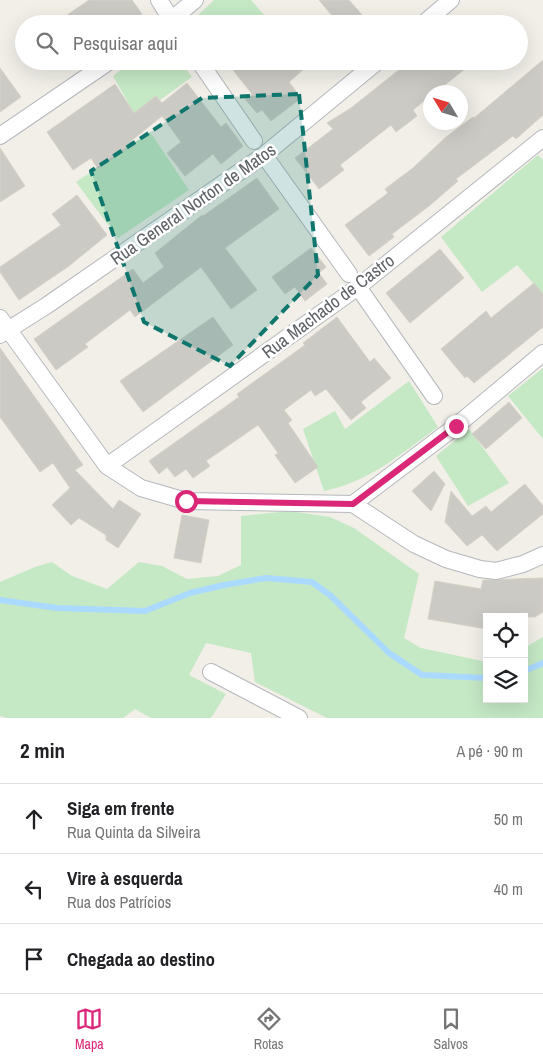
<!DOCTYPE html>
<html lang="pt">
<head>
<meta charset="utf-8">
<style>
  body { margin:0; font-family:"Archivo Narrow",sans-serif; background:#f6f6f6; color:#202124 }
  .controls { position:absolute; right:15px; bottom:15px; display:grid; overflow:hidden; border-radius:0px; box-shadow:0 5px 20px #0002 }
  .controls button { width:45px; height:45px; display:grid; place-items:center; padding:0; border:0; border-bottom:1px solid #e0e0e0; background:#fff; color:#202124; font:25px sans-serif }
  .compass { position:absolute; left:423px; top:85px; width:45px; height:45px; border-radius:50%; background:#fff; box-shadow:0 5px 20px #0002; rotate:308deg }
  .stop { position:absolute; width:15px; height:15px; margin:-11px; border:4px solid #db2777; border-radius:50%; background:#fff }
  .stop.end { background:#db2777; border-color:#fff; box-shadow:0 1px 5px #0008 }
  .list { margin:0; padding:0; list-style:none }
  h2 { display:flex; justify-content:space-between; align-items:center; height:65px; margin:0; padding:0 20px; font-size:21px }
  h2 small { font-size:16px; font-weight:400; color:#757577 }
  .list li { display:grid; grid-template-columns:32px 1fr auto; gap:15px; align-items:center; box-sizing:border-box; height:70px; padding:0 20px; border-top:1px solid #e0e0e0 }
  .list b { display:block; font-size:19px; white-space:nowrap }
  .list p { margin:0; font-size:16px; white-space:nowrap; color:#757577 }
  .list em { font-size:16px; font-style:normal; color:#757577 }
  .icon { flex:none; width:28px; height:28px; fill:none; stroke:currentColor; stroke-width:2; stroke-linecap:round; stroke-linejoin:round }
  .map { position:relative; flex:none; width:543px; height:718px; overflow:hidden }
  .search { position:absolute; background:#fff; box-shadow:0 5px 20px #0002; left:15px; right:15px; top:15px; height:55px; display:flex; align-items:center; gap:12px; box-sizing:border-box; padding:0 18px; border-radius:28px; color:#757577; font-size:19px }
  .sheet { height:275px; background:#fff }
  nav { display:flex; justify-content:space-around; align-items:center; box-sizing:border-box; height:70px; border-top:1px solid #e0e0e0; background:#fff; font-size:14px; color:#757577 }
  nav a { display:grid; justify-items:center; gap:2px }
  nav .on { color:#db2777 }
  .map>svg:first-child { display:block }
  .green { fill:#c5e8c5 }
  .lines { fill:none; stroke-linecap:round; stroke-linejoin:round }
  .stream { stroke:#aadaff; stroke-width:6 }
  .building { fill:#cccac5; stroke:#d6d1c6 }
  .minor-casing { stroke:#b5b8bc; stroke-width:18 }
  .minor { stroke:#fff; stroke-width:16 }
  .route { stroke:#db2777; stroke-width:6 }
  .marked { fill:#0f766e; fill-opacity:0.2; stroke:#0f766e; stroke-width:4; stroke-dasharray:10 6; stroke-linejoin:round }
  .labels { text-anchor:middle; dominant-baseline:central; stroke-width:5; stroke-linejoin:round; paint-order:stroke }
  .street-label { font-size:18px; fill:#5f6368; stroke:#fff }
</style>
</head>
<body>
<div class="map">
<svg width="543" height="718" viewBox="0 0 543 718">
  <rect width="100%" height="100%" fill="#f1efe8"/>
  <path class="green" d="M214,0H251L267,18L260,24H189Z
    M132,61H180L192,77L160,100L156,96L134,113L113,76Z
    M150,132L189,190L118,238L76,182Z
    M538,155L543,160V294L517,265L482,292L441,237Z
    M543,368V439L508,396Z
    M409,381L438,427C402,453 369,482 324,491L303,429L335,411L345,429Z
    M469,429L509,483L468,506L436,456Z
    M289,511L330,517L354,528L419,574L404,638L421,648L487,662V699H524V648L543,637V718H327L255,682L251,653L206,643L189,675L226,694L211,718H151L135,709L123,718H7L0,716V582L35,567L52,562L72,576L107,589L139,562L162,566L187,579L218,576L241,565V516Z"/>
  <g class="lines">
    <path class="stream" d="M0,600L57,608L145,611L190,593L224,585L266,578L312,582L331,596L389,653L422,675L487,678
      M524,671L543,663"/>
  </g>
  <path class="building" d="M89,0H132L142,14L128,24H54Z
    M319,0H349L370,24H339Z
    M543,60V115L516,139L513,136L456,179L458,181L429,206L392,234L394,237L369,256L345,225L388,193L385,189L413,168L446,137L473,117L474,118Z
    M226,61H313L289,82L301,98L271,121L262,110L257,113L245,99L252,94Z
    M410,61H475L436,92H430V96L413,110L417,116L396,132L391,125L340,165L344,170L319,189L295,158L333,129L327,123L351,108Z
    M0,68L21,97L0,112Z
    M187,83L221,127L226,123L243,146L221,164L213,154L185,176L167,153L181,142L162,116L131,141L133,144L98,169L91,158L73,170L47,132L115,84L134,113L156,96L162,103Z
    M0,148L25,186L0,202Z
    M257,178L279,209L225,248L257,290L231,309L201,267L135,317L130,310L85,344L88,347L56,370L34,339L133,269L143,283L164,267L155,253L202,215L203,216Z
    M77,195L107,235L69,266L19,300L0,272V267L61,225L52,214Z
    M311,248L326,267L319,273L327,284L305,301L295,287L285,294L272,277Z
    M440,249L464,278L410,323L386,293Z
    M534,283L543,294V327L474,383L467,376L465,378L441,349L486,311L491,318Z
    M213,317L233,345L143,412L120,381Z
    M337,317L370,362L374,358L391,378L361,402L366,408L351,420L326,389L315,396L311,390L284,410L292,420L288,423L318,467L295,483L275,455L278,453L258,425L206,461L210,466L193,478L186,469L175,477L167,467L159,474L149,461L239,397L237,394L305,345L303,343Z
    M0,348L83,465L75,470L113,509L119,500L141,514L118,548L106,540V535L79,518L71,525L52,505L70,488L53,463L40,472L0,417Z
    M509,402L522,418L486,449L472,434Z
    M434,471L445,484L431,511L412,491Z
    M525,484L543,506V514L497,551L482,535L467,546L445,522L451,491L472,516L486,506L491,512Z
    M182,515L209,520L201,563L174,558Z
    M543,578V612L535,617H487V629L428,619L435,581L481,589L483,580Z"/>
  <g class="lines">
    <g class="minor-casing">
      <path id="minor" d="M159,0L174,24
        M166,24L195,0
        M423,24L451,0
        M199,61L254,141
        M0,136L110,61
        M264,155L349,274
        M358,287L434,396
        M0,318L107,466L141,488L186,501L353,504L414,544L446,559L480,569L496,571L523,564L543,555
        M0,335L46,306L264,155L378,61
        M107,466L358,287L543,138
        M353,504L456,426L543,353
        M211,672L299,718"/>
    </g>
    <use href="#minor" class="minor"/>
  </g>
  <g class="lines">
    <path class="route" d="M186,501L353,504L456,426"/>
  </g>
  <path class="marked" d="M299,94L318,275L230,366L144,322L91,171L202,98Z"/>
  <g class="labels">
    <g class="street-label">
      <text transform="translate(193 204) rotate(-35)">Rua General Norton de Matos</text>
      <text transform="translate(328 306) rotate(-37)">Rua Machado de Castro</text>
    </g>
  </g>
</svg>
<div class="controls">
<button><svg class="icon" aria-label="locate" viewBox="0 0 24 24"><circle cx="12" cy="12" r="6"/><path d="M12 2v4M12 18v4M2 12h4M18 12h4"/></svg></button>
<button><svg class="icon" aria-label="layers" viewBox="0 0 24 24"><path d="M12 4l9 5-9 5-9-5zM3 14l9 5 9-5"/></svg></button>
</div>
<svg class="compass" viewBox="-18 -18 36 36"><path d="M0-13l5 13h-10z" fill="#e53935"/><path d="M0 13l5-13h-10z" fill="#757577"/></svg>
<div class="stop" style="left:186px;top:501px"></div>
<div class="stop end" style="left:456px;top:426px"></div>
<div class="search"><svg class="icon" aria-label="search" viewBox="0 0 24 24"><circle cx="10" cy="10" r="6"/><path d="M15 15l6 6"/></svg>Pesquisar aqui</div>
</div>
<section class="sheet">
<h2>2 min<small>A pé · 90 m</small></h2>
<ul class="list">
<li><svg class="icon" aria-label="ahead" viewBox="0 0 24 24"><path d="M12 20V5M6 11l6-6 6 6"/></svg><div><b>Siga em frente</b><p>Rua Quinta da Silveira</p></div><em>50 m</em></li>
<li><svg class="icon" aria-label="left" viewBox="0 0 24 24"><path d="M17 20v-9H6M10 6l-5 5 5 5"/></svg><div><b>Vire à esquerda</b><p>Rua dos Patrícios</p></div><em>40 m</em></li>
<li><svg class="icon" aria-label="arrive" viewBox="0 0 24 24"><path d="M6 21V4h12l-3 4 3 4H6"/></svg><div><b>Chegada ao destino</b></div></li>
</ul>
</section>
<nav>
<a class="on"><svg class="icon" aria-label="map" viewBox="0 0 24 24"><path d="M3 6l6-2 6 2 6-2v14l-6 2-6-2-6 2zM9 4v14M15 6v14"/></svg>Mapa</a>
<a><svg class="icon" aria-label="directions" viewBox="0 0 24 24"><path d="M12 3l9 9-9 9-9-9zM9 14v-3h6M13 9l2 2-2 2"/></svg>Rotas</a>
<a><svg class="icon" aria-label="saved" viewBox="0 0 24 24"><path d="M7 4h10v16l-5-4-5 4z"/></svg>Salvos</a>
</nav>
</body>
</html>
